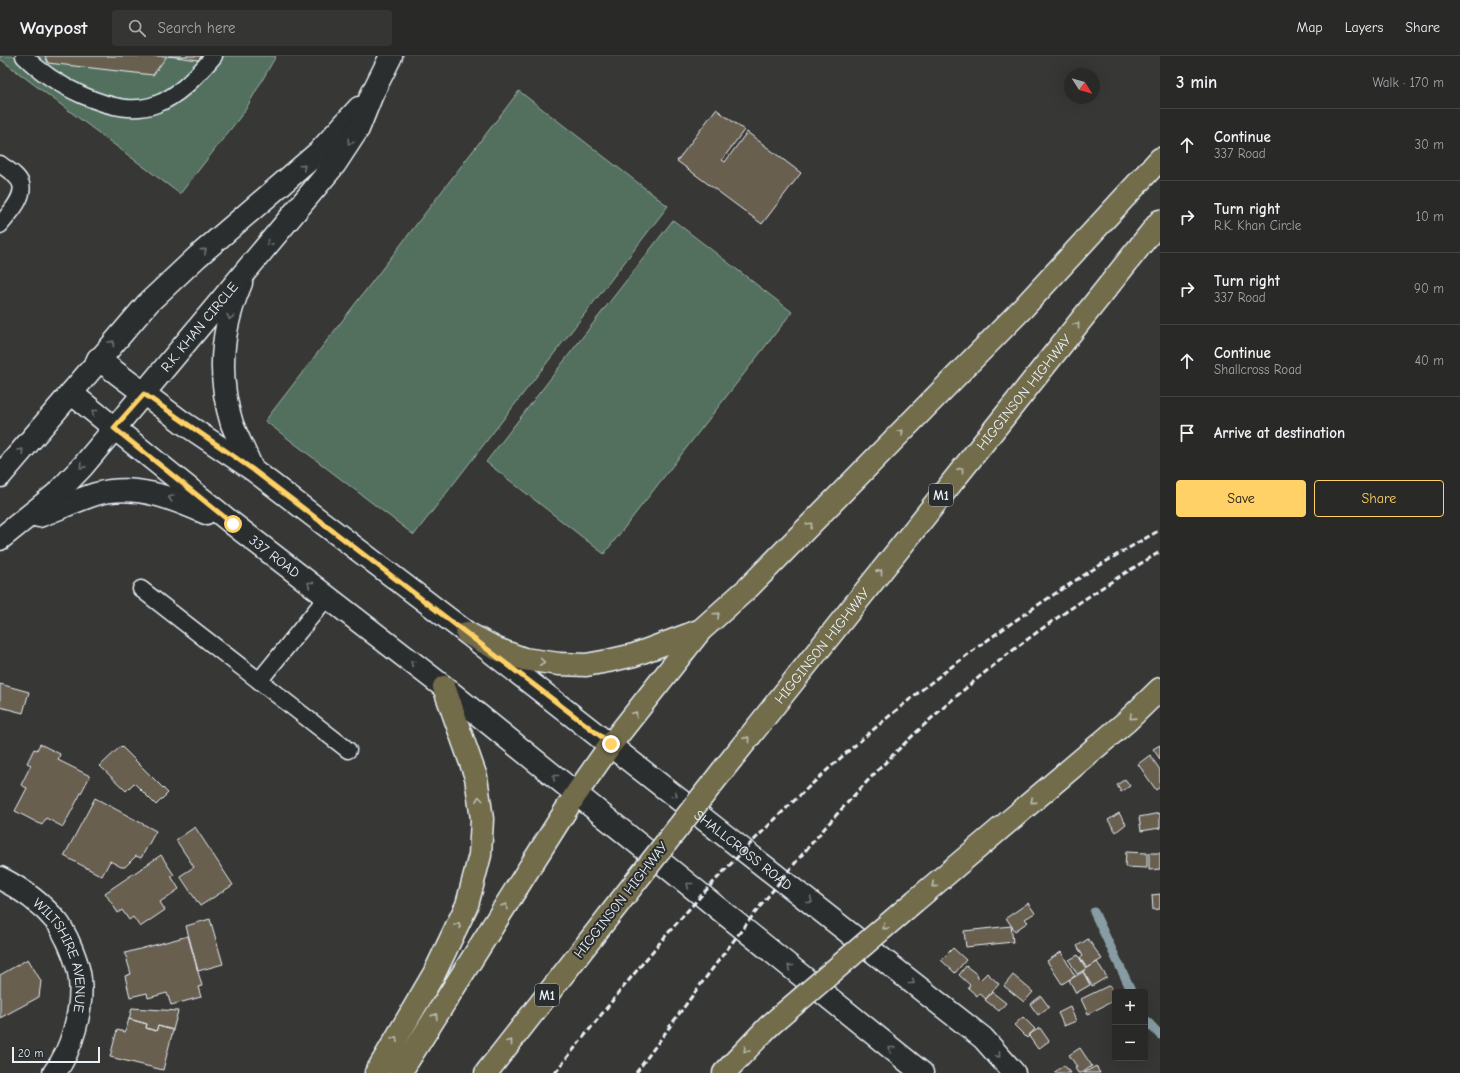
<!DOCTYPE html>
<html lang="en">
<head>
<meta charset="utf-8">
<style>
  body { margin:0; font-family:"Comic Neue",sans-serif; background:#353534; color:#f1f3f6 }
  .controls { position:absolute; right:12px; bottom:12px; display:grid; overflow:hidden; border-radius:4px; box-shadow:0 4px 16px #0002 }
  .controls button { width:36px; height:36px; display:grid; place-items:center; padding:0; border:0; border-bottom:1px solid #454545; background:#292928; color:#f1f3f6; font:20px sans-serif }
  .compass { position:absolute; left:1064px; top:12px; width:36px; height:36px; border-radius:50%; background:#292928; box-shadow:0 4px 16px #0002; rotate:127deg }
  .scale { position:absolute; left:12px; bottom:10px; width:88px; box-sizing:border-box; padding-left:4px; border:2px solid #e8f1f8; border-top:0; font-size:11px; line-height:14px; white-space:nowrap; color:#e8f1f8; -webkit-text-stroke:3px #2a2d2e; paint-order:stroke }
  .stop { position:absolute; width:12px; height:12px; margin:-9px; border:3px solid #ffd166; border-radius:50%; background:#fff }
  .stop.end { background:#ffd166; border-color:#fff; box-shadow:0 1px 4px #0008 }
  .list { margin:0; padding:0; list-style:none }
  h2 { display:flex; justify-content:space-between; align-items:center; height:52px; margin:0; padding:0 16px; font-size:17px }
  h2 small { font-size:13px; font-weight:400; color:#a5a6a8 }
  .list li { display:grid; grid-template-columns:26px 1fr auto; gap:12px; align-items:center; box-sizing:border-box; height:72px; padding:0 16px; border-top:1px solid #454545 }
  .list b { display:block; font-size:15px; white-space:nowrap }
  .list p { margin:0; font-size:13px; white-space:nowrap; color:#a5a6a8 }
  .list em { font-size:13px; font-style:normal; color:#a5a6a8 }
  .actions { display:flex; gap:8px; padding:12px 16px }
  .actions a { flex:1; padding:9px 0; border:1px solid #ffd166; border-radius:4px; text-align:center; font-size:14px; color:#ffd166 }
  .actions .main { background:#ffd166; color:#111 }
  .icon { flex:none; width:22px; height:22px; fill:none; stroke:currentColor; stroke-width:2; stroke-linecap:round; stroke-linejoin:round }
  .map { position:relative; flex:none; width:1160px; height:1017px; overflow:hidden }
  header { display:flex; align-items:center; gap:24px; box-sizing:border-box; height:56px; padding:0 20px; background:#292928; border-bottom:1px solid #454545 }
  header strong { font-size:19px }
  nav { display:flex; gap:22px; margin-inline-start:auto; font-size:14px }
  .search { width:280px; height:36px; background:#353534; display:flex; align-items:center; gap:10px; box-sizing:border-box; padding:0 14px; border-radius:4px; color:#a5a6a8; font-size:15px }
  main { display:flex }
  aside { flex:1; background:#292928 }
  .map>svg:first-child { display:block }
  .green { fill:#536f5e; stroke:#9eb0ab }
  .lines { fill:none; stroke-linecap:round; stroke-linejoin:round }
  .stream { stroke:#879da3; stroke-width:9 }
  .building { fill:#695e50; stroke:#e8f1f8 }
  .lane-casing { stroke:#e8f1f8; stroke-width:19 }
  .street-casing { stroke:#e8f1f8; stroke-width:25 }
  .secondary-casing { stroke:#e8f1f8; stroke-width:25 }
  .highway-casing { stroke:#e8f1f8; stroke-width:25 }
  .lane { stroke:#2a2d2e; stroke-width:16 }
  .street { stroke:#2a2d2e; stroke-width:22 }
  .secondary { stroke:#2a2d2e; stroke-width:22 }
  .highway { stroke:#736c4b; stroke-width:22 }
  .rail { stroke:#e8f1f8; stroke-width:3; stroke-dasharray:6 3; stroke-linecap:butt }
  .highway-bridge-casing { stroke:#e8f1f8; stroke-width:25; stroke-linecap:butt }
  .highway-bridge { stroke:#736c4b; stroke-width:22 }
  .oneway { stroke:#6c7275 }
  .oneway2 { stroke:#b9bcb3 }
  .route { stroke:#ffd166; stroke-width:5 }
  .labels { text-anchor:middle; dominant-baseline:central; stroke-width:4; stroke-linejoin:round; paint-order:stroke }
  .shield { fill:#2a2d2e; stroke:#afb6bb; stroke-width:1 }
  .shield-label { font-size:13px; font-weight:bold; fill:#e8f1f8 }
  .street-label { font-size:14px; fill:#e8f1f8; stroke:#2a2d2e }
</style>
</head>
<body>
<header>
<strong>Waypost</strong>
<div class="search"><svg class="icon" aria-label="search" viewBox="0 0 24 24"><circle cx="10" cy="10" r="6"/><path d="M15 15l6 6"/></svg>Search here</div>
<nav><a>Map</a><a>Layers</a><a>Share</a></nav>
</header>
<main>
<div class="map">
<svg width="1160" height="1017" viewBox="0 0 1160 1017">
  <rect width="100%" height="100%" fill="#373735"/>
  <filter id="ink" filterUnits="userSpaceOnUse"><feTurbulence type="fractalNoise" baseFrequency=".025" numOctaves="2"/><feDisplacementMap in="SourceGraphic" scale="8" xChannelSelector="R" yChannelSelector="G"/><feConvolveMatrix kernelMatrix="1 2 1 2 8 2 1 2 1" color-interpolation-filters="sRGB"/></filter>
  <g filter="url(#ink)">
    <path class="green" d="M0,0H276L244,56L180,138L0,3Z
      M519,35L668,150L414,479L265,365Z
      M673,164L792,256L604,498L486,406Z"/>
    <g class="lines">
      <path class="stream" d="M1094,856L1132,936
        M1145,963L1160,979"/>
    </g>
    <path class="building" d="M45,0H167L153,19L48,7Z
      M168,0H202L199,4Z
      M716,53L744,74L722,104L725,106L747,76L801,117L762,168L677,105Z
      M0,628L29,636L23,657L0,651Z
      M40,688L60,698L58,704L90,720L63,771L46,762L42,769L15,755L27,732L21,729L31,709L27,707L34,693L37,694Z
      M1160,689V703L1153,693Z
      M121,690L168,737L156,749L134,727L126,735L100,710Z
      M1150,699L1160,714V731L1156,734L1138,708Z
      M1125,723L1130,730L1121,736L1117,729Z
      M95,742L156,775L141,802L136,800L125,811H121L110,805L102,820L64,800Z
      M1119,757L1126,768L1116,776L1108,764Z
      M1160,757V772L1141,775L1139,761Z
      M195,771L233,829L200,850L180,820L194,811L176,784Z
      M1126,796L1147,797V812L1125,811Z
      M1149,797H1160V813L1149,814Z
      M161,799L174,819L171,820L179,833L160,846L165,854L140,871L133,861L129,864L122,854L118,857L105,837Z
      M1160,838V853L1153,854L1152,839Z
      M1028,847L1035,857L1025,863L1028,866L1015,875L1006,862Z
      M210,863L223,908L198,915L186,870Z
      M1011,870L1013,886L966,891L964,875Z
      M188,880L202,930L198,931L201,941L171,949L167,937L148,942L147,937L130,941L125,920L131,918L125,897Z
      M1088,883L1102,903L1087,912L1080,902L1083,900L1077,890Z
      M953,892L966,904L955,917L941,904Z
      M1061,896L1075,920L1062,928L1047,905Z
      M1078,899L1086,913L1077,918L1069,904Z
      M28,903L41,925L39,941L0,962V919Z
      M1097,906L1107,921L1092,930L1083,915Z
      M966,910L978,919L977,921L980,924L987,917L999,928L986,943L979,937L977,940L968,932L970,929L959,919Z
      M1083,916L1090,929L1076,937L1069,924Z
      M1013,919L1033,936L1024,946L1004,930Z
      M1110,929L1115,939V944L1088,958L1081,943Z
      M992,936L1006,947L999,955L985,944Z
      M1041,940L1049,951L1038,959L1030,948Z
      M1070,951L1076,965L1064,970L1058,957Z
      M132,952L178,955L173,974L158,970L156,975L146,972L147,968L129,963Z
      M1023,961L1035,973L1027,982L1014,969Z
      M129,963L147,968L146,972L156,975L158,970L173,974L163,1014L110,1001L117,974L125,976Z
      M1040,972L1049,985L1038,993L1028,979Z
      M1080,992L1092,1010L1082,1017H1078L1075,1012L1077,1011L1069,999Z
      M1064,1009L1070,1017H1055V1016Z
      M1096,1010L1100,1017H1084Z"/>
    <g class="lines">
      <g class="lane-casing">
        <path id="lane" d="M24,0C41,17 60,29 82,39C145,67 172,49 214,0
          M0,108C6,113 18,119 21,128C25,142 8,159 0,169
          M141,533L348,694
          M259,625L327,541"/>
      </g>
      <g class="street-casing">
        <g id="street">
          <path id="s1" d="M0,822C22,833 42,848 58,867C62,872 64,878 67,883C73,896 79,910 80,924C83,952 72,995 54,1017"/>
        </g>
      </g>
      <g class="secondary-casing">
        <g id="secondary">
          <path d="M241,227C221,273 217,320 232,368C238,383 246,398 252,413"/>
          <path id="s2" d="M98,303L182,366L252,413L467,577L983,982L1014,1017"/>
          <path id="s3" d="M71,337L233,468L444,631L922,1017"/>
          <path d="M0,420L148,247L197,201L320,95L359,52"/>
          <path d="M39,460C58,453 77,444 96,438C135,427 172,442 206,457"/>
          <path id="s4" d="M0,483L56,438L83,410L335,108L358,73L372,38L391,0"/>
        </g>
      </g>
      <g class="highway-casing">
        <g id="highway">
          <path d="M467,577L497,593L524,603L559,608L586,609L608,605L634,599L701,574L749,531L1023,252L1160,103"/>
          <path id="s5" d="M723,714L1160,165"/>
          <path d="M915,845L1127,665L1160,633"/>
          <path d="M376,1017L435,916L467,849L480,799L482,763L476,721L444,631"/>
          <path d="M400,1017L576,738L611,688L700,575"/>
          <path d="M486,1017L608,861"/>
          <path d="M724,1017L769,970"/>
        </g>
      </g>
      <use href="#lane" class="lane"/>
      <use href="#street" class="street"/>
      <use href="#secondary" class="secondary"/>
      <use href="#highway" class="highway"/>
      <path class="rail" d="M555,1017C602,958 648,898 699,842C832,696 987,571 1160,474
        M636,1017C713,911 790,804 882,710C964,626 1059,555 1160,496"/>
      <g class="highway-bridge-casing">
        <path id="highway-bridge" d="M608,861L723,714
          M769,970L915,845"/>
      </g>
      <use href="#highway-bridge" class="highway-bridge"/>
    </g>
    <defs><path id="oneway-chevron" d="M-2-3.5L2.5 0L-2 3.5" fill="none" stroke-width="1.6" stroke-linecap="round" stroke-linejoin="round"/></defs>
    <g class="oneway">
      <use href="#oneway-chevron" transform="translate(350 86) rotate(124)"/>
      <use href="#oneway-chevron" transform="translate(303 111) rotate(-42)"/>
      <use href="#oneway-chevron" transform="translate(269 187) rotate(130)"/>
      <use href="#oneway-chevron" transform="translate(204 195) rotate(-40)"/>
      <use href="#oneway-chevron" transform="translate(230 261) rotate(104)"/>
      <use href="#oneway-chevron" transform="translate(112 287) rotate(-49)"/>
      <use href="#oneway-chevron" transform="translate(94 356) rotate(-141)"/>
      <use href="#oneway-chevron" transform="translate(21 395) rotate(-48)"/>
      <use href="#oneway-chevron" transform="translate(82 410) rotate(132)"/>
      <use href="#oneway-chevron" transform="translate(171 442) rotate(-162)"/>
      <use href="#oneway-chevron" transform="translate(310 528) rotate(-142)"/>
      <use href="#oneway-chevron" transform="translate(413 607) rotate(-142)"/>
      <use href="#oneway-chevron" transform="translate(555 721) rotate(-141)"/>
      <use href="#oneway-chevron" transform="translate(675 739) rotate(38)"/>
      <use href="#oneway-chevron" transform="translate(689 829) rotate(-141)"/>
      <use href="#oneway-chevron" transform="translate(810 845) rotate(38)"/>
      <use href="#oneway-chevron" transform="translate(790 911) rotate(-141)"/>
      <use href="#oneway-chevron" transform="translate(912 926) rotate(38)"/>
      <use href="#oneway-chevron" transform="translate(891 993) rotate(-141)"/>
      <use href="#oneway-chevron" transform="translate(998 999) rotate(48)"/>
    </g>
    <g class="oneway2">
      <use href="#oneway-chevron" transform="translate(1077 269) rotate(-51)"/>
      <use href="#oneway-chevron" transform="translate(901 376) rotate(-45)"/>
      <use href="#oneway-chevron" transform="translate(961 414) rotate(-51)"/>
      <use href="#oneway-chevron" transform="translate(810 469) rotate(-45)"/>
      <use href="#oneway-chevron" transform="translate(880 516) rotate(-51)"/>
      <use href="#oneway-chevron" transform="translate(717 559) rotate(-42)"/>
      <use href="#oneway-chevron" transform="translate(542 606) rotate(8)"/>
      <use href="#oneway-chevron" transform="translate(635 658) rotate(-52)"/>
      <use href="#oneway-chevron" transform="translate(1132 661) rotate(136)"/>
      <use href="#oneway-chevron" transform="translate(747 683) rotate(-51)"/>
      <use href="#oneway-chevron" transform="translate(479 743) rotate(-97)"/>
      <use href="#oneway-chevron" transform="translate(1033 745) rotate(140)"/>
      <use href="#oneway-chevron" transform="translate(934 829) rotate(140)"/>
      <use href="#oneway-chevron" transform="translate(505 850) rotate(-58)"/>
      <use href="#oneway-chevron" transform="translate(458 869) rotate(-64)"/>
      <use href="#oneway-chevron" transform="translate(885 871) rotate(139)"/>
      <use href="#oneway-chevron" transform="translate(435 960) rotate(-58)"/>
      <use href="#oneway-chevron" transform="translate(395 983) rotate(-60)"/>
      <use href="#oneway-chevron" transform="translate(510 986) rotate(-52)"/>
      <use href="#oneway-chevron" transform="translate(746 994) rotate(134)"/>
    </g>
  </g>
  <g class="lines" filter="url(#ink)">
    <path class="route" d="M233,468L114,372L144,338L252,413L611,688"/>
  </g>
  <g class="labels">
    <g class="shield">
      <rect x="929" y="428" width="24" height="22" rx="3"/>
      <rect x="535" y="928" width="24" height="22" rx="3"/>
    </g>
    <g class="shield-label">
      <text x="941" y="439">M1</text>
      <text x="547" y="939">M1</text>
    </g>
    <g class="street-label">
      <text stroke="none"><textPath href="#s4" startOffset="292">R.K. KHAN CIRCLE</textPath></text>
      <text stroke="none"><textPath href="#s5" startOffset="483">HIGGINSON HIGHWAY</textPath></text>
      <text stroke="none"><textPath href="#s3" startOffset="261">337 ROAD</textPath></text>
      <text stroke="none"><textPath href="#s5" startOffset="159">HIGGINSON HIGHWAY</textPath></text>
      <text stroke="none"><textPath href="#s2" startOffset="811">SHALLCROSS ROAD</textPath></text>
      <text transform="translate(621 844) rotate(-52)">HIGGINSON HIGHWAY</text>
      <text stroke="none"><textPath href="#s1" startOffset="105">WILTSHIRE AVENUE</textPath></text>
    </g>
  </g>
</svg>
<div class="controls">
<button>+</button>
<button>−</button>
</div>
<svg class="compass" viewBox="-18 -18 36 36"><path d="M0-13l5 13h-10z" fill="#e53935"/><path d="M0 13l5-13h-10z" fill="#a5a6a8"/></svg>
<div class="scale">20 m</div>
<div class="stop" style="left:233px;top:468px"></div>
<div class="stop end" style="left:611px;top:688px"></div>
</div>
<aside>
<h2>3 min<small>Walk · 170 m</small></h2>
<ul class="list">
<li><svg class="icon" aria-label="ahead" viewBox="0 0 24 24"><path d="M12 20V5M6 11l6-6 6 6"/></svg><div><b>Continue</b><p>337 Road</p></div><em>30 m</em></li>
<li><svg class="icon" aria-label="right" viewBox="0 0 24 24"><path d="M7 20v-9h11M14 6l5 5-5 5"/></svg><div><b>Turn right</b><p>R.K. Khan Circle</p></div><em>10 m</em></li>
<li><svg class="icon" aria-label="right" viewBox="0 0 24 24"><path d="M7 20v-9h11M14 6l5 5-5 5"/></svg><div><b>Turn right</b><p>337 Road</p></div><em>90 m</em></li>
<li><svg class="icon" aria-label="ahead" viewBox="0 0 24 24"><path d="M12 20V5M6 11l6-6 6 6"/></svg><div><b>Continue</b><p>Shallcross Road</p></div><em>40 m</em></li>
<li><svg class="icon" aria-label="arrive" viewBox="0 0 24 24"><path d="M6 21V4h12l-3 4 3 4H6"/></svg><div><b>Arrive at destination</b></div></li>
</ul>
<div class="actions"><a class="main">Save</a><a>Share</a></div>
</aside>
</main>
</body>
</html>
